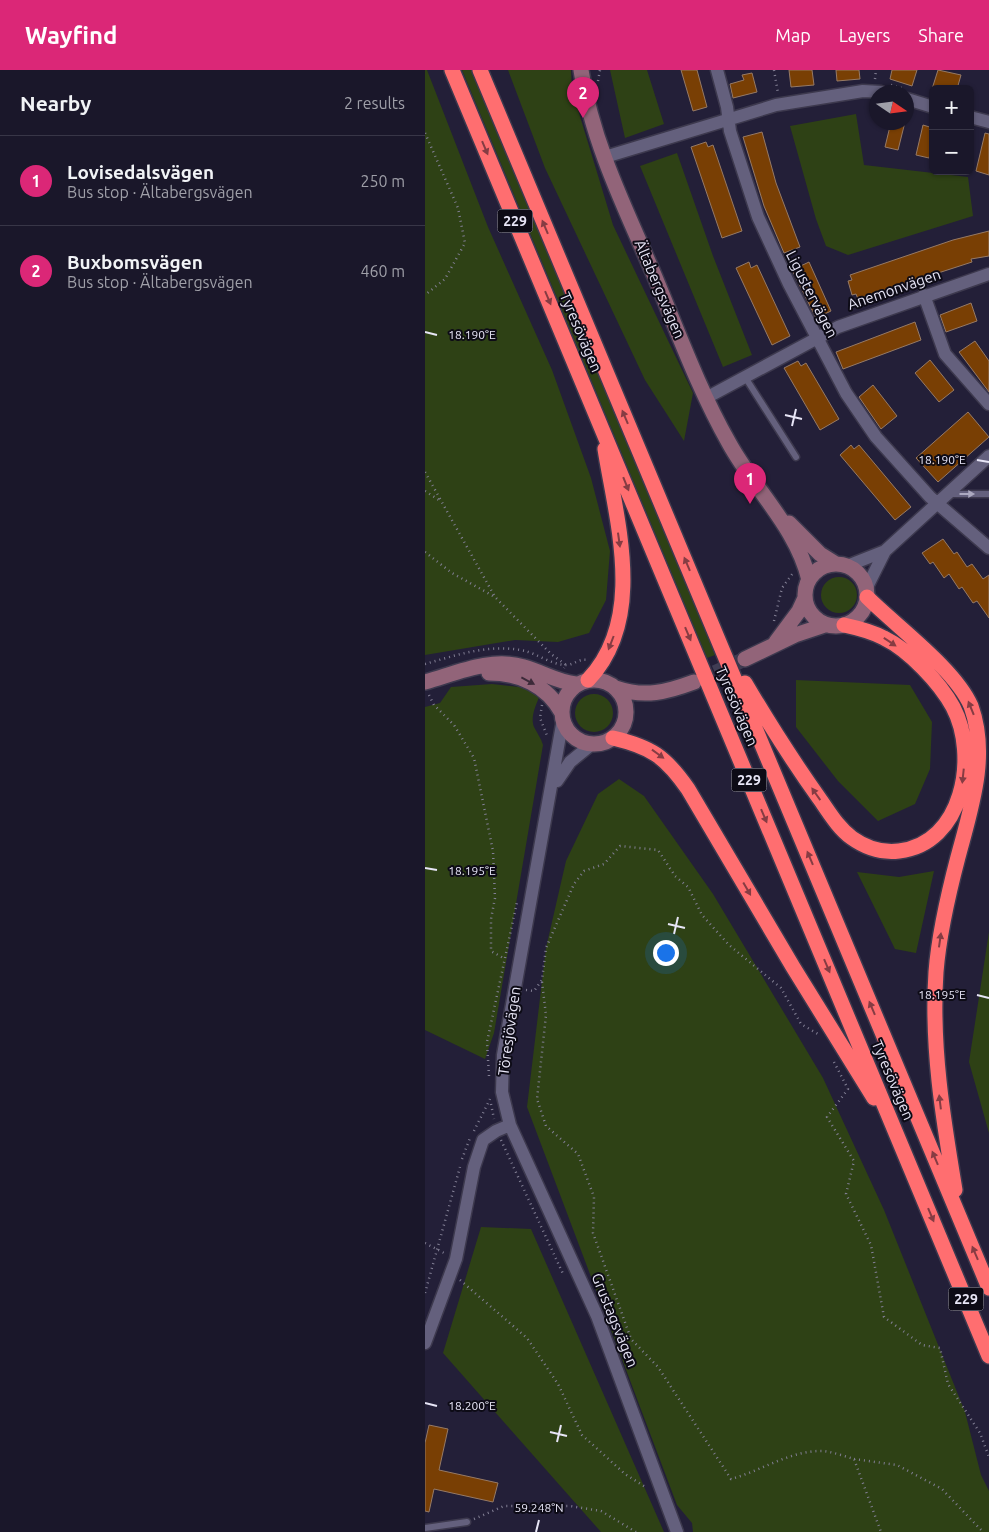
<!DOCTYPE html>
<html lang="en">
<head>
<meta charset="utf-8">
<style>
  body { margin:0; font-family:Ubuntu,sans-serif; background:#272436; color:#f1f3f6 }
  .controls { position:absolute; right:15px; top:15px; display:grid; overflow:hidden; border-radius:8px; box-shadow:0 1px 4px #0004 }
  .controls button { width:45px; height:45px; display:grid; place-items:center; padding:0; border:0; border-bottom:1px solid #383647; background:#1a172a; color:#f1f3f6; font:25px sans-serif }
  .compass { position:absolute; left:444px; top:15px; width:45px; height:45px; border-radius:50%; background:#1a172a; box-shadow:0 1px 4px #0004; rotate:103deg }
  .you { position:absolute; left:240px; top:882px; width:18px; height:18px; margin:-12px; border:4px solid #fff; border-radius:50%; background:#1a73e8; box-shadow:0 0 0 8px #1a73e833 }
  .badge { display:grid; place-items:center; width:32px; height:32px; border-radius:50%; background:#db2777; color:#fff; font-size:16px; font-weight:700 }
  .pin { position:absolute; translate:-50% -41px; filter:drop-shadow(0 1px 2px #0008) }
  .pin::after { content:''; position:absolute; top:26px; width:18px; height:15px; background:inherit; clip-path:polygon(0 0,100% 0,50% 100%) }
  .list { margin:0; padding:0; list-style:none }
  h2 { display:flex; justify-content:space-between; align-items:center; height:65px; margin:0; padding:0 20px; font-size:21px }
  h2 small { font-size:16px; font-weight:400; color:#9f9fa8 }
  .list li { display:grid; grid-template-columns:32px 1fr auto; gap:15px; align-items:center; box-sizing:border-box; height:90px; padding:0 20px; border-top:1px solid #383647 }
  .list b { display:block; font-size:19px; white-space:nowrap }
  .list p { margin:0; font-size:16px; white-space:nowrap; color:#9f9fa8 }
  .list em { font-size:16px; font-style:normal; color:#9f9fa8 }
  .map { position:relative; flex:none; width:564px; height:1462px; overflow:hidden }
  header { display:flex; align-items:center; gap:30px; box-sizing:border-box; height:70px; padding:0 25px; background:#db2777; color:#fff }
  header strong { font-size:24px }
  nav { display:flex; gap:28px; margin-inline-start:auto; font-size:18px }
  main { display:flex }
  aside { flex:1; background:#1a172a }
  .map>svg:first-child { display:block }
  .green { fill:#2e4115 }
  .building { fill:#793f04; stroke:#967a66 }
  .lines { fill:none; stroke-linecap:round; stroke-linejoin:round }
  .secondary-tunnel { stroke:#403d54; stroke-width:15; stroke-dasharray:15 8; stroke-linecap:butt }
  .lane-casing { stroke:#3d394e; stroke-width:9 }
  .street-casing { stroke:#3d394e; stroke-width:15 }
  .secondary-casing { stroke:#3d394e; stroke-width:18 }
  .highway-casing { stroke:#3d394e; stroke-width:18 }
  .path { stroke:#827f94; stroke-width:2.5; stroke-dasharray:1 4; stroke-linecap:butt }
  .lane { stroke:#64607d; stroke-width:6 }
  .street { stroke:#64607d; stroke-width:12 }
  .secondary { stroke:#926479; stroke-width:15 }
  .highway { stroke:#ff6e70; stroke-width:15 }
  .oneway { fill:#863c43 }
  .oneway2 { fill:#aca9c0 }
  .oneway3 { fill:#3c2a39 }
  .ticks { fill:none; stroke:#e7e5f6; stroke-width:2 }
  .labels { text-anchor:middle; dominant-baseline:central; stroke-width:4; stroke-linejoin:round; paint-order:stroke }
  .shield { fill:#0d0b16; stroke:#a6a4b3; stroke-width:1 }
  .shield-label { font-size:14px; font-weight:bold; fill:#e7e5f6 }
  .street-label { font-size:15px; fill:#e7e5f6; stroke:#0d0b16 }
  .ticks-label { font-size:12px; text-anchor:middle; fill:#e7e5f6; stroke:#0d0b16; stroke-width:4; stroke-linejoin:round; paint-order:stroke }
</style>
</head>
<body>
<header>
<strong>Wayfind</strong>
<nav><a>Map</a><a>Layers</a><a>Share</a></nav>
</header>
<main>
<aside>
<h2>Nearby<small>2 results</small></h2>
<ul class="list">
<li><span class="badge">1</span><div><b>Lovisedalsvägen</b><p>Bus stop · Ältabergsvägen</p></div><em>250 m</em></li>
<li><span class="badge">2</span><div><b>Buxbomsvägen</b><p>Bus stop · Ältabergsvägen</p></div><em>460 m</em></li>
</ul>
</aside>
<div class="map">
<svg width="564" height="1462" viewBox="0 0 564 1462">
  <rect width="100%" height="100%" fill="#231f38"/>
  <path class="green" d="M0,0H2L63,157L127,300L166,408L185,481L181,530L164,563L133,572L90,570L0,585Z
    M37,0H48L290,585L282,588Z
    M83,0H146L147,20L188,155L268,323L259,371L220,310L120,98Z
    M185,0H222L239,54L200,68Z
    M431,44L439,95L543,107L548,146L423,185L401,176L391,149L365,56Z
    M252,83L288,186L327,285L298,297L215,96Z
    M396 525a18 18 0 1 1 36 0a18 18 0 1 1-36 0Z
    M371,610L485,615L507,652L505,699L490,734L453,751L413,711L371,657Z
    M67,614L94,617L115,625C111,635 105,647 109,657C112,663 116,668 118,675L69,963L60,989L0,960V637L15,633L26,617Z
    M150 643a19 19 0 1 1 38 0a19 19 0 1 1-38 0Z
    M194,709L219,726L288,824L398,1008L459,1140L540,1342L556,1405L564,1421V1462H268L267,1453L252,1435L102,1037L121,878L141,791L173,724Z
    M509,801L491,883L470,879L432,802L474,807Z
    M564,862V1063L544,992Z
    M56,1157L106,1159L239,1462H176L18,1283Z"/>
  <path class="building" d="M256,0H272L282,37L268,41Z
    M364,0H387L389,15L366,17Z
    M411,0H434L435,9L412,11Z
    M467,0H492L487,16L465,9Z
    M513,0L536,5L532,19H507Z
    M327,3L332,22L308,28L305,14L319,10L317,5Z
    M466,52H480L473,80L460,77Z
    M498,55L508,58V71L504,88L491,85Z
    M337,62L351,113L375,177L359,183L339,136L318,67Z
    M560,63L564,64V105L551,101Z
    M281,72L283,77L288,75L317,161L297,168L266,77Z
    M564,161V186L546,189L547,192L433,229L431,224L427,225L423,211L427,210L425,205L528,170Z
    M324,192L326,198L332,195L365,266L347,275L311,198Z
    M384,192L406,241L391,248L367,200Z
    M546,233L552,251L521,262L515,245Z
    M490,252L496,270L418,299L411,282Z
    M550,271L564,291V322L534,282Z
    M505,290L529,320L514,332L490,303Z
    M373,291L376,296L381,293L414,349L395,360L359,298Z
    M448,315L472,346L456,359L434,327Z
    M543,342L564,367L513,412L491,388Z
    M426,375L429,379L434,375L486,437L470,450L415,385Z
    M518,469L529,484L532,482L542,497L547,494L558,509L564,505V548L552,531L548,533L537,517L534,519L524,504L519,508L508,492L505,494L497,483Z
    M4,1355L23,1359L14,1400L73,1413L68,1432L9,1419L4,1442L0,1441V1373Z"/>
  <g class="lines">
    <path class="secondary-tunnel" d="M269,612L320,589"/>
    <g class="lane-casing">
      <path id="lane" d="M320,307L371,387
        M524,424H564
        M0,1458L42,1452"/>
    </g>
    <g class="street-casing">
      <path id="street" d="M292,0L302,37L305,61L333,147L364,214L421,323L451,367L505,427L564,478
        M482,29L508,37
        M545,47L564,52
        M180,87L351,35L438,21L456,22
        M499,225L520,284L564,334
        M281,328L413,257L564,204
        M422,496L460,481L564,386
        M441,519L460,481
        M132,711L145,692L167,674
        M85,1055L172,1246L252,1462
        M0,1273L31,1189L49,1097L58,1070L71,1061L85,1055L77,1022L78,985L138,649"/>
    </g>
    <g class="secondary-casing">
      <path id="secondary" d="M156,0C167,72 201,140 230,207C253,262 274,320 304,373C329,419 372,458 384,510
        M364,453L395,484L411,494
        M380 525a31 31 0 1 1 62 0a31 31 0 1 1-62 0Z
        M351,572L374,541L380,528
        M320,589L370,565L400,555
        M64,603C94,603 122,615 137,643
        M137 642a32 32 0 1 1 64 0a32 32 0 1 1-64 0Z
        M0,612C32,603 66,587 99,597C117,602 132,612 151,614
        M191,618C220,628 242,622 269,612"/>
    </g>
    <g class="highway-casing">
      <path id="highway" d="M27,0L564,1286
        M55,0L564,1218
        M442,527C472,557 530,599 546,636C564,686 546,738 533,787C523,825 514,863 511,902C506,976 518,1048 530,1120
        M163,610C221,549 192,453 180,379
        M320,613C343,652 367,690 394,728C404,742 413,758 427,768C441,778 457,783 474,781C538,774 554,686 528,637C515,613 484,580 459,568C446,561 433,558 419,555
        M188,668C226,677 240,686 263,719L368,897L449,1028"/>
    </g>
    <path class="path" d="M349,0L353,23
      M450,9L451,0
      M173,11L175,0
      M466,15L477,18
      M0,63L33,138L40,173L20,209L0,225
      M0,402L70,527L126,584L141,595L139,598
      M0,421L14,430
      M0,482L27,503L70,527
      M349,551L357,518L368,503
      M0,594C32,585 66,573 100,581C112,584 128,595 141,595C149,595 154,588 163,590
      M4,625L9,635L29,655L49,688L68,781L70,828L66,849V881L80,889
      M117,635L115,648L123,668
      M117,912L121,945L112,1029L121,1056L153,1084L169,1127L168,1163L206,1269L233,1297L306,1409C336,1401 366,1380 398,1381C408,1382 419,1386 429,1389L456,1462
      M101,920L109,921L117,910L121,878L149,814L159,801L179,794L195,776L233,780L250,806L263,817L277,845L304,875L356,918L376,954L393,964
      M409,992L423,1019L402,1047L429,1091L421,1124L446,1175L459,1247L497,1275L515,1278L523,1314L555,1363L564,1387
      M64,1006L62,972L92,832
      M66,1034L69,1049
      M49,1061L65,1029
      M76,1070L139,1206
      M37,1089L45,1068
      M0,1173L21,1184
      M35,1210L102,1268L133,1314L157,1365L200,1404L222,1418
      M0,1223L35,1097
      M429,1389L472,1395L517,1419L558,1462
      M49,1449L79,1436H145L176,1441L211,1462"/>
    <use href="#lane" class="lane"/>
    <use href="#street" class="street"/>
    <use href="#secondary" class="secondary"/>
    <use href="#highway" class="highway"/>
  </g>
  <defs><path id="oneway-solid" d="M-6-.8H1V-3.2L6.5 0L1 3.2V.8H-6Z" transform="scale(1.25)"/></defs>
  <g class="oneway">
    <use href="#oneway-solid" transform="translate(60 78) rotate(67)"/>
    <use href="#oneway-solid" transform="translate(120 157) rotate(-113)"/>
    <use href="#oneway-solid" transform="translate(123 228) rotate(67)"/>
    <use href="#oneway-solid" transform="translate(200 347) rotate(-113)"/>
    <use href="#oneway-solid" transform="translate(201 414) rotate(68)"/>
    <use href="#oneway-solid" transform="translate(194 470) rotate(82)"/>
    <use href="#oneway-solid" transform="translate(262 494) rotate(-113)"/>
    <use href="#oneway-solid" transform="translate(263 564) rotate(67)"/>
    <use href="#oneway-solid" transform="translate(465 572) rotate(34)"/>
    <use href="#oneway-solid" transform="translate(186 573) rotate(111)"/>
    <use href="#oneway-solid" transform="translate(546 638) rotate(-112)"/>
    <use href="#oneway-solid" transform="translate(233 684) rotate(36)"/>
    <use href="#oneway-solid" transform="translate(538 706) rotate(96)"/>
    <use href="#oneway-solid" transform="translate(391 724) rotate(-125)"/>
    <use href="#oneway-solid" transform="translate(339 746) rotate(67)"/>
    <use href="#oneway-solid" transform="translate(385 788) rotate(-113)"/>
    <use href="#oneway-solid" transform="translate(322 819) rotate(60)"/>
    <use href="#oneway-solid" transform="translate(515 870) rotate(-82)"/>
    <use href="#oneway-solid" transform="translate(402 896) rotate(67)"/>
    <use href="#oneway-solid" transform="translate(447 938) rotate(-113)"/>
    <use href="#oneway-solid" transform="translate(515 1032) rotate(-97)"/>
    <use href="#oneway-solid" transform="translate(510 1088) rotate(-113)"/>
    <use href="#oneway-solid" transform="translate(506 1145) rotate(67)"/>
    <use href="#oneway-solid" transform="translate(550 1183) rotate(-113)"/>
  </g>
  <use class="oneway2" href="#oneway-solid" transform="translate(542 424)"/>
  <use class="oneway3" href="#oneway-solid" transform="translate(103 611) rotate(28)"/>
  <path class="ticks" d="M0,262L12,265M360,345L377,349M367,356L371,339M552,390L564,392M0,798L12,800M243,854L260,858M249,864L253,847M552,925L564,928M0,1333L12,1336M125,1362L142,1366M132,1372L136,1355M111,1462L114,1450"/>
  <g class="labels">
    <g class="shield">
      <rect x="72.5" y="139.5" width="35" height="23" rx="4"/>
      <rect x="306.5" y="698.5" width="35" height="23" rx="4"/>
      <rect x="523.5" y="1217.5" width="35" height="23" rx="4"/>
    </g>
    <g class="shield-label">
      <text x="90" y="151">229</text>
      <text x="324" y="710">229</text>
      <text x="541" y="1229">229</text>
    </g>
    <g class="street-label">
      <text transform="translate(235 219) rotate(67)">Ältabergsvägen</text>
      <text transform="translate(469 219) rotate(-19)">Anemonvägen</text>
      <text transform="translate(387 224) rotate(63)">Ligustervägen</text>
      <text transform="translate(156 262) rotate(67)">Tyresövägen</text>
      <text transform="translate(312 636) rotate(67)">Tyresövägen</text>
      <text transform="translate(84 961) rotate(-82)">Töresjövägen</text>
      <text transform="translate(468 1010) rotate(67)">Tyresövägen</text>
      <text transform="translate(190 1250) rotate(68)">Grustagsvägen</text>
    </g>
  </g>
  <g class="ticks-label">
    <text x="47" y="269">18.190°E</text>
    <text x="517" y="394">18.190°E</text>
    <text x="47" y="805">18.195°E</text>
    <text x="517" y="929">18.195°E</text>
    <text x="47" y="1340">18.200°E</text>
    <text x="114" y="1442">59.248°N</text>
  </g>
</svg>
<div class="controls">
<button>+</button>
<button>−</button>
</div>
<svg class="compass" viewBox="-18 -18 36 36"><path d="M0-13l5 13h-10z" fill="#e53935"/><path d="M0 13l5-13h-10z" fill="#9f9fa8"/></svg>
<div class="you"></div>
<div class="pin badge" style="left:325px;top:434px">1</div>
<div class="pin badge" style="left:158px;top:48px">2</div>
</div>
</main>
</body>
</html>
